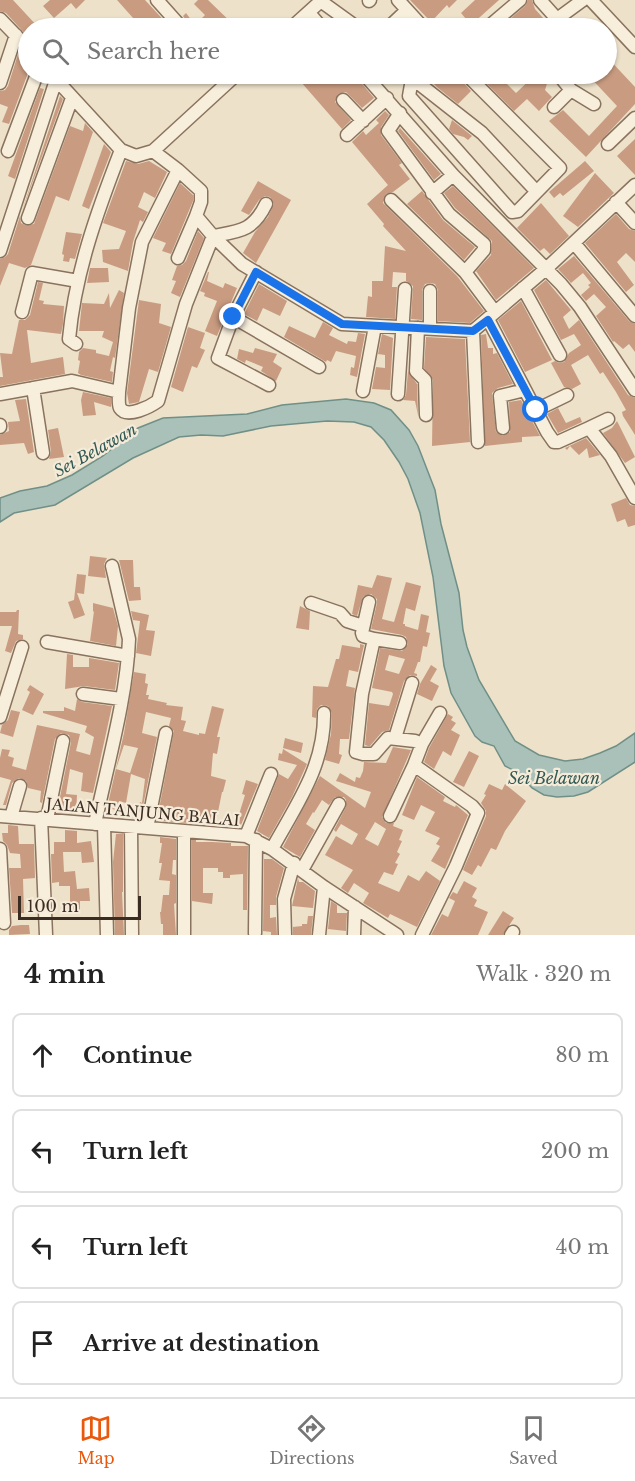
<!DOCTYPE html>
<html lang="en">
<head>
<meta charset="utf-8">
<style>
  body { margin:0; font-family:"Libre Baskerville",serif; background:#f6f6f6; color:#222 }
  .scale { position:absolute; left:18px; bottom:15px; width:123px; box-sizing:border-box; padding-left:6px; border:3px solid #3a2c21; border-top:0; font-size:16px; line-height:21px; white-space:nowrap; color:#3a2c21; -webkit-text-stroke:4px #f5ebd8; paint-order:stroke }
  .stop { position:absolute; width:18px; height:18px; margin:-14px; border:4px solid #1a73e8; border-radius:50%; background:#fff }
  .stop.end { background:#1a73e8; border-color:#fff; box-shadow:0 2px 6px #0008 }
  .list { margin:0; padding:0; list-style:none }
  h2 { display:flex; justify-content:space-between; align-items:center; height:78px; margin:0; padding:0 24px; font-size:26px }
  h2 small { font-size:20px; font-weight:400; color:#767676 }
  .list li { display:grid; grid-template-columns:39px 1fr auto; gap:18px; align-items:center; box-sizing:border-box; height:84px; margin:0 12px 12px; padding:0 12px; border:2px solid #e0e0e0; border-radius:9px }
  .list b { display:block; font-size:22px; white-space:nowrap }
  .list em { font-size:20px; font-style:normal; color:#767676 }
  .icon { flex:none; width:33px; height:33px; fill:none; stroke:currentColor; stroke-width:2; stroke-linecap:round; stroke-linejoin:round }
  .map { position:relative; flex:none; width:635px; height:935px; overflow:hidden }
  .search { position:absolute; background:#fff; box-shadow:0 2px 4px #0004; left:18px; right:18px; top:18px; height:66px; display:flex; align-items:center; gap:15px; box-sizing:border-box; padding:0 21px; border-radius:33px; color:#767676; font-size:22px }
  .sheet { height:462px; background:#fff }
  nav { display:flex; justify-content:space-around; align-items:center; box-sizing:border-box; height:84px; border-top:2px solid #e0e0e0; background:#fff; font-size:16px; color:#767676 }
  nav a { display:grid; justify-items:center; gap:3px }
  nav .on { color:#ea580c }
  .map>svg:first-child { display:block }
  .water { fill:#a9c1b9; stroke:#709087; stroke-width:1.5 }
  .building { fill:#c99c81; fill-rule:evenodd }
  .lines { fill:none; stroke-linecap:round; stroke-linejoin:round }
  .minor-casing { stroke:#89735e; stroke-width:15 }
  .minor { stroke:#f8eedc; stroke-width:12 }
  .route { stroke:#1a73e8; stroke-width:8 }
  .labels { text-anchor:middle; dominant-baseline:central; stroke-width:4.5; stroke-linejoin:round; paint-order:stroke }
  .street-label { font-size:15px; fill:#3a2c21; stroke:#f5ebd8 }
  .water-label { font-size:16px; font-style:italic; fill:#315954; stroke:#f5ebd8 }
</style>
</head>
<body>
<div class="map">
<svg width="635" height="935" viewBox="0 0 635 935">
  <rect width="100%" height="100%" fill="#ede1c9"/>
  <path class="water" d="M346,399L374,403L391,410L409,430L418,446L435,490L441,524L459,593L463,630L467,647L479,680L515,741L539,755L565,761L583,759L600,753L616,746L635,733V762L588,792L574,796L557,797L544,795L532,788L517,772L505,766L494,746L482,742L475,736L451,693L444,666L433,577L420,513L408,479L399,462L384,440L371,427L354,422L327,421L271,426L223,436L201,435L179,437L133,458L55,505L14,513L0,522V498L20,491L47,486L72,475L103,456L138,428L163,418L247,414L282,405Z"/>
  <path class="building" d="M0,0H13L39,28H28V37L6,13L0,11Z
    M50,0H85L76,9L71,3L54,18L43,6Z
    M117,0H145L171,28H142Z
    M198,0H208L237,28H190L188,23L183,16L186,13L195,25L205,15L194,4Z
    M410,0H457L449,8L447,5L431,22Z
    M475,0H499L471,25L461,13Z
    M528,0H532L535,9L552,28H499L525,6Z
    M19,51L28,56V73L9,124L2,122L8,107L0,104V91L5,90L8,86Z
    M606,56L635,87V104L586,157L549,121L563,110L589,136L617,106L587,74H606Z
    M294,74H313L315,80L321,84L329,81L331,74H356L358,79L374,98L362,108L346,92L338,94L335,102L351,120L342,129Z
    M424,74H458L460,79L471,91L458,104L438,88Z
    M477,74H497L516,93L536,74H550L545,90L552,97L539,111L527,99L514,111Z
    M40,88L44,89L15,179L8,176Z
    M60,96L63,99L22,211Z
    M385,111L389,115L381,127V135L402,163L399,165L410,179L393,192L386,194L383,203L457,276L484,311L470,323L438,321V290L435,284L431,283L425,284L422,290V320L411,319L413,286L406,281V273L393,272L392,287H397L395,319L366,317L368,296L372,297V281H383L385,246L406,251L383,226L384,224L367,204L388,185L352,142L363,131L366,135L379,123L376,120Z
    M452,120L472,136L468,140L464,137L453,134L449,129Z
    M85,123L93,132L69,201L56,196L31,265L25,268L9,263L0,286V259L5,257L8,254L20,216L21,223L25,225L34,224L70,126L83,131Z
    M400,128L441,174L434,180L398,131Z
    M635,139V175L617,156Z
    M104,144L111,152L89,209L82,206Z
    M126,161L138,164L149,161L167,172L155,198L144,192L138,207L148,212L143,222L140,220L133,242L128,271L103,262L102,250L119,249L126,231L103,223Z
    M585,161L594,171L563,196L560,193L554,198L549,192Z
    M595,173L614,193L578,227L563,216Z
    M258,181L291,200L256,263L243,253L255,232L268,217L274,204L270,197L265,196L259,200L249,215L241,211Z
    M180,183L193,195V201L171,254L162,251L166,243L153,238Z
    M453,186L534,268L496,300L476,271L491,255L492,241L455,208L444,193Z
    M422,191L443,220L475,247L464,260L407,204Z
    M541,203L569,236L550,254L544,248L540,251L517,228Z
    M616,214L629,229L635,231V262L626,253L617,262L634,285L626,292L585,243Z
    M198,231L204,238L180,297L171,293L176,281L172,280L177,266L182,265L186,261Z
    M66,232L82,234L75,259L70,258L69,262L63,261L64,255L62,254Z
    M574,256L629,321L635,324V352L629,344L623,349L614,341L613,342L596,316L606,307L594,294L586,301L581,295L590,287L588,285L591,283L583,273L571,283L558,269Z
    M90,268H108L109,282L87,283Z
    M208,272H209L207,281L223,288L225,283L237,288L217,336L205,331L217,301L204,296L205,293L200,291Z
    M546,280L571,310L563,317L569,329L579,320L628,395L635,398V435L623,416L622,412L626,410L616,392L603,372L600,374L588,355L571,365L581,384L572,389L564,387L551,363L555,361L559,363L564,362L569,353L581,345L574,334L561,340L534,290Z
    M38,282L43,283L39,300L44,301L43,304L64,306L63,324L61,334L27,330L31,363L63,357L65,374L0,386V377H3L0,353L12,354L19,320H25L30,315Z
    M259,284L287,301L280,316L263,308L257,321L244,314Z
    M119,290L124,293L115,358L113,357L110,371L113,372L112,382L81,375L78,373L80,361L78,360L79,352L83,348L96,350V353L109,356L113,342L102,337L104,331H79L82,303L104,304L109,293L110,308Z
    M139,300L161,304L159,323L171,327L158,372L149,369L139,402L129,404L127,393Z
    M521,301L552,360L525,372L498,320Z
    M323,322L333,328L329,335L347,344L348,341L356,342L358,333L365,334L357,377L350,375L351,367L354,368L356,356L336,351L331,362L327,360L326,362L284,337L289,326L315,338Z
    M188,327L205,333L200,348L205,350L197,368L192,366L183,392L171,387Z
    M382,334L393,338L390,390L372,389L376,367L385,368V355L378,354Z
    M486,334L488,348H493V354L497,353L513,384L498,388L492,393L496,432L503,436L510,432L509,402L521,400L540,436L522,437V442L485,446L481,335Z
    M426,337L465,339L470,442L432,446L433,380L424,368Z
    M255,348L277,354L273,362L282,368L276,381L261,371L263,367L246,360L245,363L237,359L239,349L253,353Z
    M408,371L417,384L418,415L415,401L403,400L406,395Z
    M83,392L111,398V407L94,402L96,415L83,416L81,400Z
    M26,399L34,452L28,454L24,443L0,445V435L9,431L8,422L20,421L15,400Z
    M558,408L566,423L580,417L582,422L558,433L547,414Z
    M617,421L635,457L625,463L603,433L612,428Z
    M58,428L64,457L49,459L51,452L48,430Z
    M586,438L600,455L589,458L587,448L579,455L570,446L567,450L565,448Z
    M626,498L630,505L635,506V525L628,527L625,519L617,522L611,504Z
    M90,556L107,558L104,564L106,578L88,576Z
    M119,560H133L134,587H140L141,600L129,601Z
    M77,574L86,575L84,594L77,593L85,615L74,619L68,602L74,600Z
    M377,575L392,578L382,619L394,622L406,582L421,586L415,611L406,608L403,624H405V626L418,630L421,614L429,616L426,632L430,633L427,647L423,646L420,662H418L414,673L417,674V676L410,675L404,681L389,730L382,732L370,746H368L365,745L369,703L389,706L393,694L392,692L372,688L380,648L402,651L408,644L406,637L402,635L371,629L377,603V599L371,594L363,597L357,616L352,614L358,585L372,588ZM389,655L405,659L399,674L385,670Z
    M93,603L113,608L118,626L116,646L90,641L94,611L93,612Z
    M300,606L310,611L309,630L296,628Z
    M17,610H19L18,634L23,635V639L16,641L11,653L5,651L12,626H0V612H16Z
    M131,611L149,615L146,630L155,631L151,656L136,653L140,621L133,620Z
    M360,644L364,645L358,672L349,670L346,686L355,688L349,739H340L339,754L342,755L339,764L325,760L331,734L332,713L328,706L321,705L317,709L316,718L312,717L313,686L328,687L336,659H339L342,645L360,648Z
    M67,654L73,655V667H89V658L119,663L115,690L84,686L65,689Z
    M431,665L437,669L430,681L439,686L432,701L417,694L420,684Z
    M134,672L146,674L145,683L148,684L146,695H149L148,699L167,703L166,705L183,707L181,720L186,721L183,731L199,735V733L205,734L212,706L224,709L217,737H220L217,754L213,753L211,776L226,780L223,792H222L217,817L212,816L213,825L162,821V815L158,814L174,731L169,726L171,718L146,712L142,733L157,737L141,816L137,815L140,802L142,803L145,779L131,774L126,803L119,801L117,810L107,808L124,733ZM124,745L138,748L130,773L116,769Z
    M30,685L44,694L33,715L22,710L30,692L27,690Z
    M77,699L82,702L112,706L93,793L81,791L83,773L70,769L66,794L77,795L76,814L57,812L71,742L69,735L61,733L55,739L42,803L40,802L41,791L28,788L26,781L19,778L12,783L6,805H3L11,780L0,777V758L2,749L10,750L8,756L14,758L12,766L26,770L37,725L80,734L76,751L90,755L94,737L85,732L87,726L43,713V711H64V707L75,711Z
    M11,710L20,712L13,737L0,733L2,725L8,720Z
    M448,714L453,717L451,720L456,723L451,730L460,735L451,756L443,751L434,769L424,762L429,748Z
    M285,738L303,743L301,753L283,748Z
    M393,747L411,750L382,817L386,823H394L393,826L403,830L399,840L402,841L397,852L400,854L395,863L398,864L393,875L384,872L378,883L399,892L408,875L419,881L426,871L440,881L417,927L390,914L388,918L363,903L369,893L354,883L348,893L341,888L353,870L325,855L336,836L352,845L358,834L341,824L336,832L334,830L346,807V800L344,797H335L329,805L322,800L314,813L313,812L306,824L315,830L300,857L283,847L320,776L365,808L371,792L336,781L340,773L355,782L356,777L360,778L363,771L364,762L386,763ZM375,822L386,829L378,846L365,839Z
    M283,749L307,764L292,797L269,838L257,831L279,774L288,779L297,765L278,760L279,753L282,754Z
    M469,751L479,756L464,787L453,782Z
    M417,777L445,797L443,801L455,807L456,805L468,815L445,869L431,861L440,846L436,844L440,838L425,831L435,812L421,805L414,820L402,815Z
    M246,780L258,784L241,825L236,824L245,795L242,794Z
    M489,784L502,790L505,784L526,801L505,831L496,850L491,848L481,867L478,865L472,875L463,870L486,816V811L481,803L486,795L484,794Z
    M8,825L18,826L19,844H34L35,878L23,879L24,913H12L9,868H21L20,854L10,853L7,845L3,841L2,833H8Z
    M65,830L77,831V843L91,841L94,862L82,863L81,852H63L64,872L75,871L77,889L89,888L90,901H80V912H70V886H59V882L52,883L51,854H54V842H65Z
    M116,834H123V892H122L124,935H115L113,862Z
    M160,837L176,839V860H173L172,874L176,875V903L174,904L176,935H163V924H161L160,912H161L163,895H169L170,881L159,880L162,863H159L162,843H160Z
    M192,840H196V842H212L231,843V846H248L247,910H243V874L230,875V878H223V872H218V868H203V893H213L212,904L192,901Z
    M264,859H272L284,868L276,897V905H270V918L276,917L277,935H271V932L263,931Z
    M298,878L299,882H303L315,891L313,908L292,906Z
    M464,881L477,888L472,897L477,900L474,906L488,912L478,935H431L442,914L448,917L455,901L449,898L453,892L457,894Z
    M331,901L337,905V913H347L346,931L328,929Z
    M503,911L514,918L503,935H488Z
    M308,916H313L311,935H293V927L302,926V924H307Z
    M21,925H29L30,934L9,935V930L12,926Z"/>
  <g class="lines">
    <g class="minor-casing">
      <path id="minor" d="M157,0L182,28
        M319,0L358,28
        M398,0L419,23L420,28
        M540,0L557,19
        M591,0L635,47
        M369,1L370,0
        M309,13L322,28
        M0,19L28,48
        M291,28L322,0
        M388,28L407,10
        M487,28L520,0
        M561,28L557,19L583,0
        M51,74L121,150L136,156L153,151L237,74
        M321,74L323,76
        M364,74L453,175L561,284L580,307L635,390
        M558,74L571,90L594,104
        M408,75L482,133L536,191
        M412,79L409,96L512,212L518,211L560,168L466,74
        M0,83L16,35
        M343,100L363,121
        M554,107L571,90
        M400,113L388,131L449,214L484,244V250L465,272
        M347,135L387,98
        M608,144L635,118
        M8,151L37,74
        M153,151L178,170L142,242L129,308L119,392C119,397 118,404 120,408C127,419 151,406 158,401L186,304L213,236
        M178,170L201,191V202L196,216L213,236L242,264L342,324L473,331L547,268L635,185
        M432,193L453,175
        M391,200L465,272L495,312
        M616,202L635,223
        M28,218L72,98
        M213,236C240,231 253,231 266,204
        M574,243L635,316
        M0,251L56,80
        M178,258L196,216
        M256,272L233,317L319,367
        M523,288L560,355
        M22,312L32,273L78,281
        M233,317L218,358L269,385
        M488,319L547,432L554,442H558L589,428L611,456L635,498
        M418,328L416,371L425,380L426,415
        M430,329V291
        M473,331L478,442
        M76,344L69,339C75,273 97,212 121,150
        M33,388L43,453
        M363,391L375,326
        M0,394L72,381L119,392
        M398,394L405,289
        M536,410L567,395
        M0,425V427
        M503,428L500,396L525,390
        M589,428L608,419
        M369,602L362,633L363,636L374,639L362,694L356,752L363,754H374L388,738L415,741L422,744
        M311,603L340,613L347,621L363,626
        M374,639L400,643
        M47,642L128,656
        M83,694L121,699
        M0,717L22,647
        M395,738L412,683
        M0,816L246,836L272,849L324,887L397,935
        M390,816L414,765
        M11,817L20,786
        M41,818L46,935
        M47,819L63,741
        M95,824C107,766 127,697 129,639L112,566
        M104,825L107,935
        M131,827L132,935
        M147,828L166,733
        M184,832V935
        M246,836L271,774
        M0,849L4,923
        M272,849C296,805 325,766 324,713
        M302,870L339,804
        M255,933L256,840
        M285,935L284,899L294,863
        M319,935L324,887
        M354,935L355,907
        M422,935L456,866L478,813L472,806L414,765L422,744L440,713
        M511,935L513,932"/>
    </g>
    <use href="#minor" class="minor"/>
  </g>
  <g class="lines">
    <path class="route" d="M233,317L256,272L342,324L473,331L488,320L536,410"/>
  </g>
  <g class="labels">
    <g class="street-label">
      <text transform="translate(143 812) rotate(5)">JALAN TANJUNG BALAI</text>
    </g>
    <g class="water-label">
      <text transform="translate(95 450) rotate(-29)">Sei Belawan</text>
      <text x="554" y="778">Sei Belawan</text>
    </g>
  </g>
</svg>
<div class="scale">100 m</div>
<div class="stop" style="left:536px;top:410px"></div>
<div class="stop end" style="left:233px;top:317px"></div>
<div class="search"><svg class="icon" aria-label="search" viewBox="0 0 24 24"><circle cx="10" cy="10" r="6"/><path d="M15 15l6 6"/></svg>Search here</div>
</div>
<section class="sheet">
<h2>4 min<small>Walk · 320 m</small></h2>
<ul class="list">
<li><svg class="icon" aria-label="ahead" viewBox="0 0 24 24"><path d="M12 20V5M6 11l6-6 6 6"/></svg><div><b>Continue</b></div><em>80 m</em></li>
<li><svg class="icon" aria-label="left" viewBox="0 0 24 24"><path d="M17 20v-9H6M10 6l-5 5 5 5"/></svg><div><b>Turn left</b></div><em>200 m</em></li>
<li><svg class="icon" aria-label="left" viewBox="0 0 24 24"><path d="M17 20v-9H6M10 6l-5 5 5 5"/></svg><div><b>Turn left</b></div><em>40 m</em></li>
<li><svg class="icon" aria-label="arrive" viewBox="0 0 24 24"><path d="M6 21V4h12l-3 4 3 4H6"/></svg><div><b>Arrive at destination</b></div></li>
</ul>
</section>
<nav>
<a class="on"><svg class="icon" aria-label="map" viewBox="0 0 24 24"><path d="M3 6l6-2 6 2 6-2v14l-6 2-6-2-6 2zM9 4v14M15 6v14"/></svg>Map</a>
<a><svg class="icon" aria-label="directions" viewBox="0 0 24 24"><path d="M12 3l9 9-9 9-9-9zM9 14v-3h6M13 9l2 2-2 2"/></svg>Directions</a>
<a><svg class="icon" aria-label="saved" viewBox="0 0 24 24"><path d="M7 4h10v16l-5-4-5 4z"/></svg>Saved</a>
</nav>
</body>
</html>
